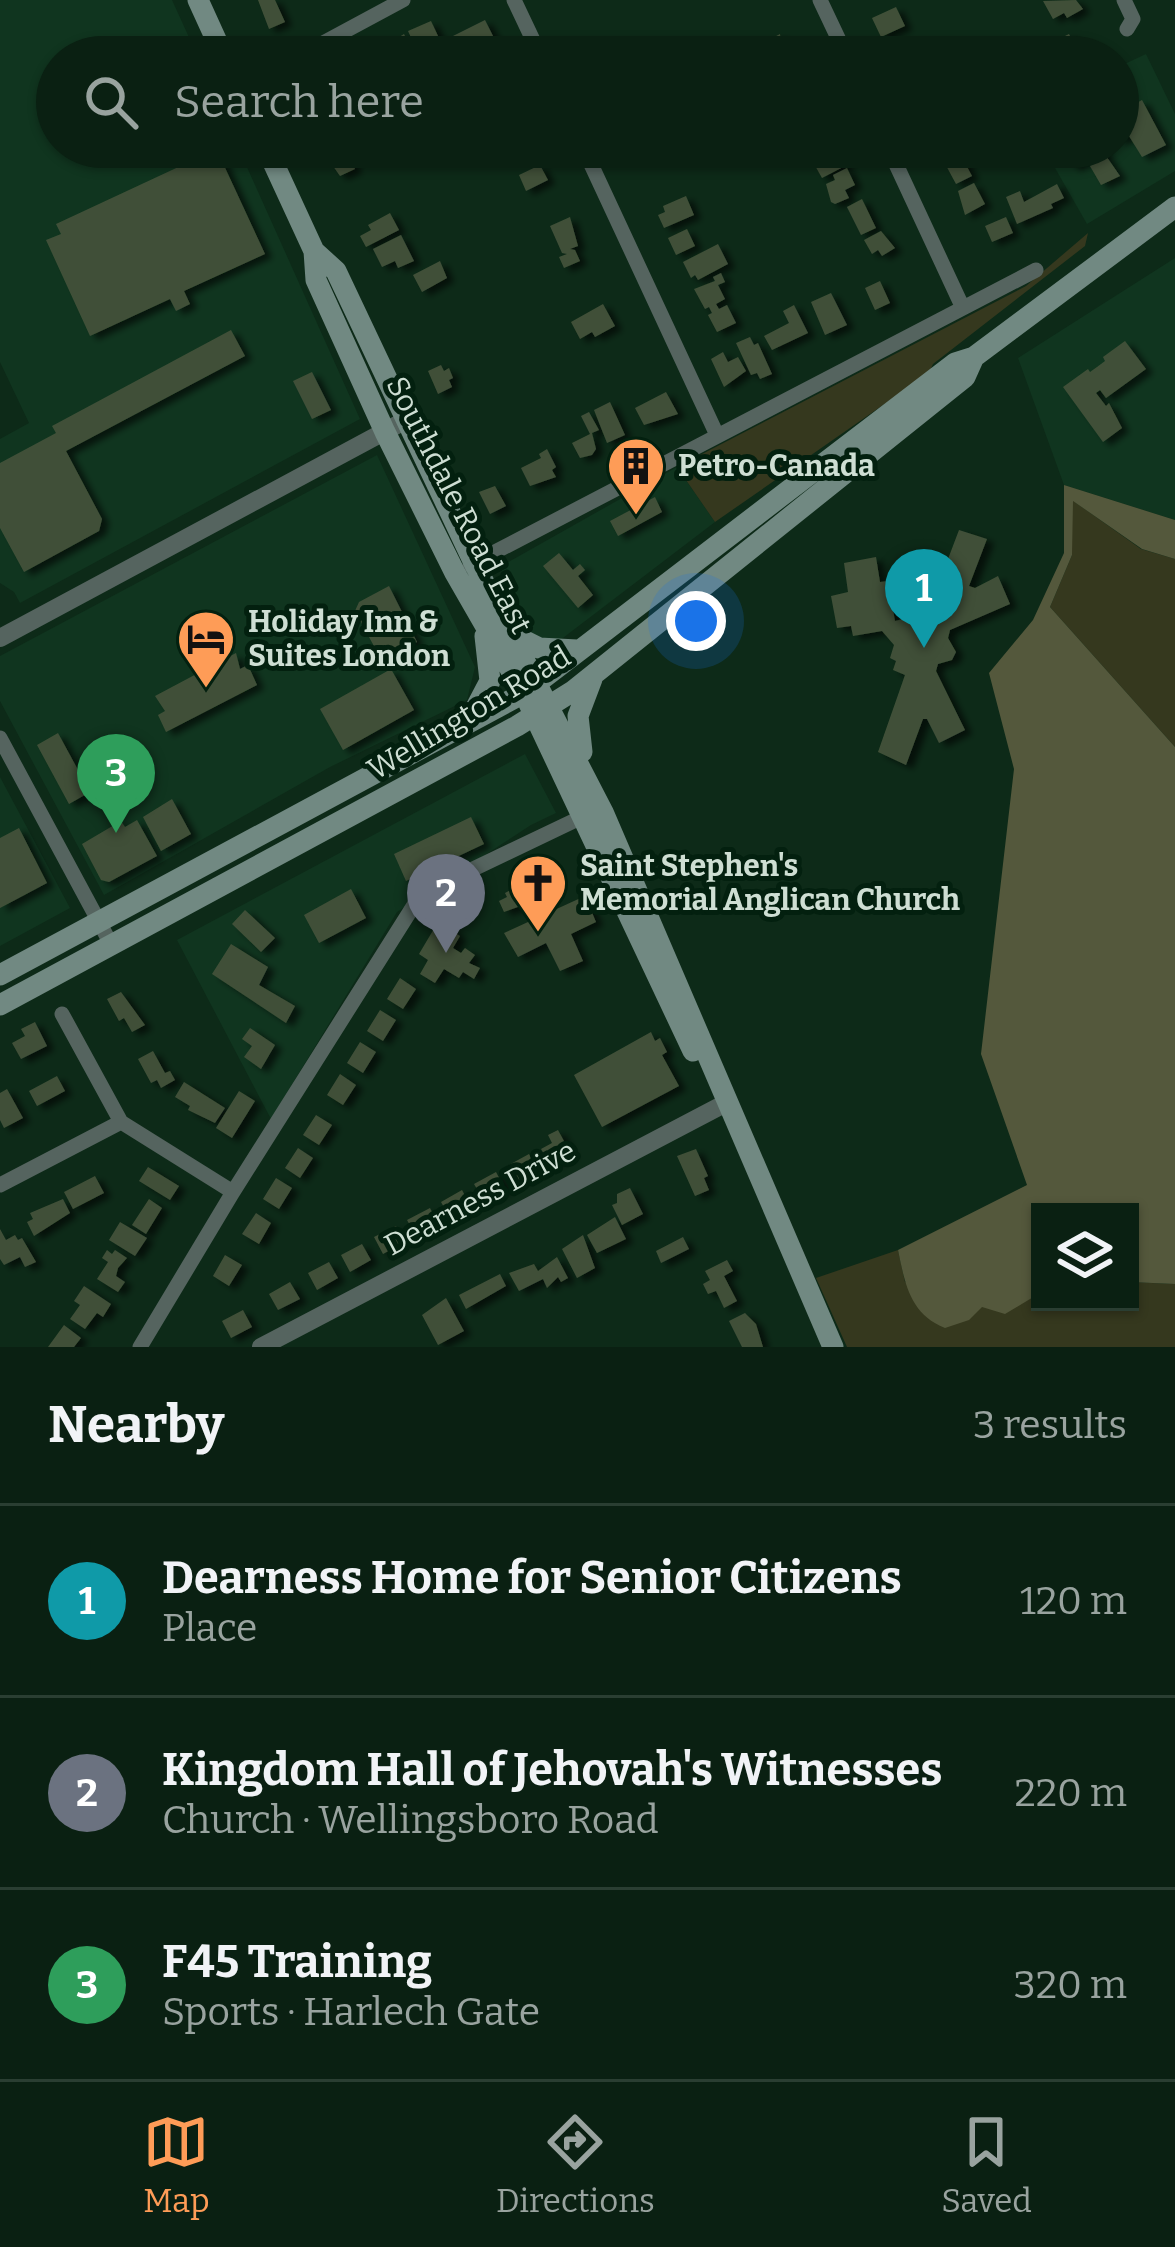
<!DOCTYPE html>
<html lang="en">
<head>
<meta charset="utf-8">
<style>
  body { margin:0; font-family:Bitter,serif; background:#182d20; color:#f1f3f6 }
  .controls { position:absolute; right:36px; bottom:36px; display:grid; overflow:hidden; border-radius:0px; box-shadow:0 3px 9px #0004 }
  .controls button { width:108px; height:108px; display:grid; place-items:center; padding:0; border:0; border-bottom:3px solid #2a3e32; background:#0a2012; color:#f1f3f6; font:60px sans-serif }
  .you { position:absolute; left:696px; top:621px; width:42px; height:42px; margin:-30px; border:9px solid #fff; border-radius:50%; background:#1a73e8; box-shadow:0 0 0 18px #1a73e833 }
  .badge { display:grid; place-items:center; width:78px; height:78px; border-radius:50%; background:#fe9c57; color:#fff; font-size:39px; font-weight:700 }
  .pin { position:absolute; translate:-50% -99px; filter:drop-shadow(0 3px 6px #0008) }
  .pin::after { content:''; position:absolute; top:63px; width:42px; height:36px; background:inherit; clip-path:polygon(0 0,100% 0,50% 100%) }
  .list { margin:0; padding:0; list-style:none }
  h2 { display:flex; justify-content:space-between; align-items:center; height:156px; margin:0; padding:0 48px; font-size:51px }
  h2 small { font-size:39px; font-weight:400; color:#99a39f }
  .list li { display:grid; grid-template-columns:78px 1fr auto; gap:36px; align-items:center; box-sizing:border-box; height:192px; padding:0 48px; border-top:3px solid #2a3e32 }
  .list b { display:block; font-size:45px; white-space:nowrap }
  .list p { margin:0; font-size:39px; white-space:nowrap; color:#99a39f }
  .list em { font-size:39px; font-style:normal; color:#99a39f }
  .icon { flex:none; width:66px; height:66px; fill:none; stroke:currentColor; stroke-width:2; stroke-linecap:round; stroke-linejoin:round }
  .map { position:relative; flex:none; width:1175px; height:1347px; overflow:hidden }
  .search { position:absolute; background:#0a2012; box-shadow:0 3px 9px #0004; left:36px; right:36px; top:36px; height:132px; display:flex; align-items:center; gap:30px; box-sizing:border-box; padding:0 42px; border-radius:66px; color:#99a39f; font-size:45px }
  .sheet { height:732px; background:#0a2012 }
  nav { display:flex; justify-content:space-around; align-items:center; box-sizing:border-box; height:168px; border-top:3px solid #2a3e32; background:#0a2012; font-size:33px; color:#99a39f }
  nav a { display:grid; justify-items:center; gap:6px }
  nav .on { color:#fe9c57 }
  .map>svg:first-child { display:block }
  .built { fill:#10351f }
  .green { fill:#35381e }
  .forest { fill:#54583c }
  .building { fill:#405038; filter:url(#shadow) }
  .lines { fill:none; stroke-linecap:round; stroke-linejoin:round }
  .minor { stroke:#55645f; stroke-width:15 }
  .tertiary { stroke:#55645f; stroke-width:18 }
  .secondary { stroke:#718982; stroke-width:21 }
  .labels { text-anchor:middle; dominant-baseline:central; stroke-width:10; stroke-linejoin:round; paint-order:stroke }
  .poi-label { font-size:30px; font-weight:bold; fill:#ceded3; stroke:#03200f; text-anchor:start }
  .street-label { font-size:30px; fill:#ceded3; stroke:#03200f }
</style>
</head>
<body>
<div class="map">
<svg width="1175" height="1347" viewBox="0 0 1175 1347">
  <defs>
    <filter id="shadow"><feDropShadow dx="7" dy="4" stdDeviation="3" flood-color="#0009"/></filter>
  </defs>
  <rect width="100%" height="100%" fill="#0d2a18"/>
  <path class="built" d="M0,0H172L198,57H57V147H238L360,419L20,603L14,592L0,583V439L29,423L0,362Z
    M1146,54L1175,114V171L1087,224L1043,147H1118V67Z
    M1175,258V520L1064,485L1018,358Z
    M377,455L475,667L467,700L330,767L104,895L0,701V656Z
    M677,467L715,522L555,644L532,639L499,584L503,565Z
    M525,754L556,813L531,825L397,912L271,1119L177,940Z
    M0,777L70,908L0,946Z"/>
  <path class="green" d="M1088,233L1085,246L933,364L929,373L715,522L677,467L1026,286Z
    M1072,500L1141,549L1175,559V747L1050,607L1072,555Z
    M898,1250L905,1282L982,1307L1040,1293V1302H1130V1282L1175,1284V1347H847L816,1278Z"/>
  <path class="forest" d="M1064,485L1175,520V559L1142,549L1073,501L1072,555L1050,607L1175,747V1284L1130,1282V1212H1040V1293L1005,1314L982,1307L969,1320L945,1328C910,1314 905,1284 898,1250L1027,1185L981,1054L1014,769L989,673L1033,620L1064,553Z"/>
  <path class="building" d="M258,0H275L285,22L269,29Z
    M1076,0L1083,9L1067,18L1064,13L1053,19L1043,1Z
    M896,7L905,26L881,37L872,18Z
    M485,20L496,42L476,52L473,46L461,52L453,36Z
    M431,21L446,53L438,57H428L420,41L414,44L408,31Z
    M404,34L415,57H390L385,46Z
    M780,34L782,49L789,46L795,57H756L752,49Z
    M1069,34L1076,48L1060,57H1045L1041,48Z
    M1142,100L1166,145L1142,157L1129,136L1118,142V113Z
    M336,147H344L355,169L340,176L328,159L331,158L328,151Z
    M1062,147H1109L1102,150L1120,176L1101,185L1090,166L1094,164L1090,158L1073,167Z
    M838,149L847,165L822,178L813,162Z
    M958,150L972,176L956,184L942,158Z
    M202,156L207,166L221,159L265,254L184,291L190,304L176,311L170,299L90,336L46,240L61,234L56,224Z
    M540,165L548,180L526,191L519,175Z
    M847,168L855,185L845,190L849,198L835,204L831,202L826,184L835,180L833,175Z
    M974,183L985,204L965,215L958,191Z
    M1057,184L1064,198L1051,204L1053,208L1017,224L1006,197L1020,191L1024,202Z
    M686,196L694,215L664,228L658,215L665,212L663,206Z
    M862,199L876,228L861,235L847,207Z
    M390,213L399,230L366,247L360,236L371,230L368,225Z
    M570,217L578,246L570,249L575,250L580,261L564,268L559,257L567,254L562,253L550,226Z
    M1006,217L1013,233L992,242L985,226Z
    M687,229L695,246L676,255L668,238Z
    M881,231L895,248L882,256L878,250L872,254L864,240Z
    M401,235L414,261L398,268L395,261L382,267L373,249Z
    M718,244L728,264L698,280L695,275L691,278L683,262Z
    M440,261L447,278L422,292L413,275Z
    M721,273L725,282L718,285L725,299L716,304L719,309L727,305L736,323L717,332L708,315L712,313L709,307L705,309L694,289L715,281L713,277Z
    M880,281L890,303L875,310L865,288Z
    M831,293L847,325L825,335L811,302Z
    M603,304L615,326L595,337L592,332L580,339L571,322Z
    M794,305L808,333L772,350L764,336L789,323L783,311Z
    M231,330L245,356L66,451L102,519L99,531L24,572L0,528V463L56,433L52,426Z
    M750,337L754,345L758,343L772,374L760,379L757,373L751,375L736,343Z
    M1125,341L1146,369L1106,398L1100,390L1096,393L1106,406L1109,403L1122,428L1103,442L1063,387L1088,369L1090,372L1097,367L1105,361L1103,357Z
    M723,352L728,362L738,357L746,371L724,387L711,359Z
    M441,365L444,371L449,368L453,378L449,380L452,387L438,394L428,371Z
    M312,372L331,410L312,419L293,381Z
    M666,392L678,414L644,425L635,408Z
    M610,402L625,435L607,443L594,410Z
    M589,412L599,430L592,433L596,449L592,455L580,458L572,443L590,434L581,416Z
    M547,449L556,467L552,470L556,477L530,486L521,468L541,458L539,454Z
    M495,486L506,506L490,514L479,492Z
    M655,497L662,512L618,536L610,521Z
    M959,530L987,539L969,586L975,588L998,576L1010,604L950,630L948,638L956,652L952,660L938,664L936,671L965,730L939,743L927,719H923L906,765L878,752L905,675L893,670L896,661L890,658L894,645L882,631L853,636L851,626L837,628L831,596L848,592L844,563L876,557L880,582L888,581L895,621L903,619L906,611L913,614L922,592L934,596Z
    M559,553L573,570L580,564L585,570L578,576L593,595L578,608L543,566Z
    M389,586L417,642L382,661L355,611L359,602Z
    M236,653L240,669L248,665L257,685L166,732L158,715L165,711L155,696Z
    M391,669L414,710L343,750L320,709Z
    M58,733L90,792L69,804L37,745Z
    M172,799L191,834L161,851L143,817Z
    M471,817L484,844L406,881L394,854Z
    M137,820L157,856L109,882L101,880L82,844L121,821L125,827Z
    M19,828L47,883L0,908V838Z
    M520,885L526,904L504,912L499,901L507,897L505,893Z
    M351,889L366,918L319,943L304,915Z
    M585,896L596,922L571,934L583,961L560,971L546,943L518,957L504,933Z
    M245,910L275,938L261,952L232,924Z
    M438,922L460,936L453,948L461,953L465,948L475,955L469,963L480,968L474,979L463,972L459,978L444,969L435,983L420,974L428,960L419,954Z
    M231,944L268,967L259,985L295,1006L286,1023L212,974Z
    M400,978L416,989L403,1009L387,999Z
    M121,992L145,1025L132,1032L124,1018L119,1021L107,999Z
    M380,1010L396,1020L383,1041L367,1031Z
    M35,1022L47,1046L21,1059L12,1043L25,1036L21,1029Z
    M250,1028L275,1045L261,1069L244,1057L252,1046L242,1039Z
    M651,1032L655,1041L660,1038L667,1052L662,1055L679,1086L602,1127L574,1075Z
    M360,1042L376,1052L363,1073L347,1063Z
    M153,1051L165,1073L170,1071L175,1080L161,1088L157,1080L151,1083L138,1059Z
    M340,1074L356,1085L343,1105L327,1095Z
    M57,1076L65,1091L37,1106L29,1091Z
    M184,1082L225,1108L215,1123L188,1110L190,1106L175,1097Z
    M7,1089L23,1118L4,1128L0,1120V1093Z
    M239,1091L255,1101L232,1138L216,1128Z
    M316,1115L332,1125L319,1145L303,1135Z
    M558,1130L571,1154L550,1165L541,1149L552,1143L548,1135Z
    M298,1148L313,1158L300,1178L285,1168Z
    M696,1149L708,1176L704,1178L709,1190L695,1196L677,1156Z
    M529,1154L538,1171L516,1182L507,1166Z
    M148,1167L179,1186L170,1200L139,1181Z
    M496,1172L505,1189L484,1201L474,1184Z
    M95,1176L104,1193L73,1209L64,1192Z
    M276,1178L292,1188L279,1209L263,1199Z
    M630,1188L643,1214L622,1225L612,1205L617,1203V1194Z
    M462,1190L471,1207L450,1218L441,1202Z
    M63,1199L70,1213L34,1236L27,1222L33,1219L30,1213Z
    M149,1199L162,1208L146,1234L132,1225Z
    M430,1208L438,1224L416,1236L407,1220Z
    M256,1213L271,1223L259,1244L242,1234Z
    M615,1217L626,1239L597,1253L587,1235Z
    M120,1222L147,1238L135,1256L109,1240Z
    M396,1226L405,1242L383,1254L374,1237Z
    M0,1229L6,1240L15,1235L18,1240L22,1238L36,1262L25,1267L20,1257L4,1265L0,1259Z
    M583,1235L595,1268L577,1278L562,1249Z
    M683,1237L689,1249L661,1263L656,1251Z
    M362,1244L371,1260L350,1272L341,1255Z
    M107,1250L112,1254L115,1250L127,1258L118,1268L116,1276L125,1282L118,1292L97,1279L108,1262L102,1258Z
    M225,1255L242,1265L229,1286L213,1276Z
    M557,1257L568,1278L561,1282L558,1277L547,1288L543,1279L519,1291L509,1273L534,1264L538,1271Z
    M727,1260L733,1271L724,1276L737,1301L724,1308L716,1291L708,1294L703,1284L710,1280L705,1271Z
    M329,1262L338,1278L317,1290L308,1273Z
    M500,1274L506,1286L466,1309L459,1295Z
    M290,1282L300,1299L278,1310L269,1294Z
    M84,1286L111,1304L103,1317L97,1313L85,1329L70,1319L80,1305L74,1301Z
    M446,1298L464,1331L438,1345L422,1315Z
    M243,1310L252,1327L231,1338L222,1321Z
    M745,1313L756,1324L763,1347H742L729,1321Z
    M64,1325L81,1338L74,1347H48Z"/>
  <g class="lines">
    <path class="minor" d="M514,0L541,57
      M820,0L847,57
      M1124,0L1133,19L1127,29
      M297,57L403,0
      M583,147L717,435
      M888,147L962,306
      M470,565L1036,270
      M0,738L112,946
      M62,1014L121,1122L233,1192
      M0,1185L121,1122
      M140,1347L233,1192L421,894L582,817"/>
    <path class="tertiary" d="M0,638L406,420
      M261,1347L726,1103"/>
    <path class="secondary" d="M198,0L224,57
      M266,147L314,251L336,271L476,567L603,812L833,1347
      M314,251L316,280L385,432L455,573L524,693L693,1051
      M515,636L539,648L577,650
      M470,719L490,681L485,636
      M582,752L578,716L592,679
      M0,975L524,693L955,363L974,357L1175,207
      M0,1005L517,726L573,691L965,377L974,357"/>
  </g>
  <defs>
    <g id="building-pin" transform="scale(3)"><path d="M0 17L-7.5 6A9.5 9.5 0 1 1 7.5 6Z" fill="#fe9c57" stroke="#03200f"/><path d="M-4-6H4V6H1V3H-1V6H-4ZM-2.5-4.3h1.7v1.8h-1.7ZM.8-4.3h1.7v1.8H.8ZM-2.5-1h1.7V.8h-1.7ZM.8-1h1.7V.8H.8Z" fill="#111"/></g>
    <g id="hotel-pin" transform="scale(3)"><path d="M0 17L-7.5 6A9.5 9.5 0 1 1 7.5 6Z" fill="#fe9c57" stroke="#03200f"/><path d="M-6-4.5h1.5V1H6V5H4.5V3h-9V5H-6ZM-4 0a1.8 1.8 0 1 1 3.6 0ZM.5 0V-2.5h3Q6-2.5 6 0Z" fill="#111"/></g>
    <g id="church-pin" transform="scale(3)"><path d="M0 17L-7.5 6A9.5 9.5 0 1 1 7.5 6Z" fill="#fe9c57" stroke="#03200f"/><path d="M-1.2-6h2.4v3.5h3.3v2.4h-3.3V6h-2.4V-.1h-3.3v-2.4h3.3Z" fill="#111"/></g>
  </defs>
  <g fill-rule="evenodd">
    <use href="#building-pin" x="636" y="466"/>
    <use href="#hotel-pin" x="206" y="639"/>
    <use href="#church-pin" x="538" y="883"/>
  </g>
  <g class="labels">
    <g class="poi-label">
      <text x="678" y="466">Petro-Canada</text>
      <text x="248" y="622">Holiday Inn &amp;<tspan x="248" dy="34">Suites London</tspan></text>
      <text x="580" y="866">Saint Stephen's<tspan x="580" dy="34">Memorial Anglican Church</tspan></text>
    </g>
    <g class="street-label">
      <text transform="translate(459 505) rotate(63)">Southdale Road East</text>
      <text transform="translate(469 713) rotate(-31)">Wellington Road</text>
      <text transform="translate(480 1198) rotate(-28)">Dearness Drive</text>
    </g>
  </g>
</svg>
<div class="controls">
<button><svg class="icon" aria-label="layers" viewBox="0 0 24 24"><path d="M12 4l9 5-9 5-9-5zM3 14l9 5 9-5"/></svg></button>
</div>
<div class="you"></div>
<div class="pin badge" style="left:924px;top:648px;background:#0f9aa8">1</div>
<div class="pin badge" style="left:446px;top:953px;background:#6b7280">2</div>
<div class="pin badge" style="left:116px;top:833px;background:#2e9e5b">3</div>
<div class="search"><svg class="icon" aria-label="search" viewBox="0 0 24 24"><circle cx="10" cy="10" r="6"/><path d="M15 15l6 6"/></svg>Search here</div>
</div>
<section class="sheet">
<h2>Nearby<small>3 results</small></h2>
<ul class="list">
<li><span class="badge" style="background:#0f9aa8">1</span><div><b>Dearness Home for Senior Citizens</b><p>Place</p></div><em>120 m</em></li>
<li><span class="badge" style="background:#6b7280">2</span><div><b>Kingdom Hall of Jehovah's Witnesses</b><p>Church · Wellingsboro Road</p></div><em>220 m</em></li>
<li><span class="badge" style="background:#2e9e5b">3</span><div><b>F45 Training</b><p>Sports · Harlech Gate</p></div><em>320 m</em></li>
</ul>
</section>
<nav>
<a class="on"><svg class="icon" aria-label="map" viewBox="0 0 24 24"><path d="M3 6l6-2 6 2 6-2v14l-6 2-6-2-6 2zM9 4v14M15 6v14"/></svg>Map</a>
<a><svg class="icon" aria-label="directions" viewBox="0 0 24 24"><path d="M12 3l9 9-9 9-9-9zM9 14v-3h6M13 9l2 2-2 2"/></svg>Directions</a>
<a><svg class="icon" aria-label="saved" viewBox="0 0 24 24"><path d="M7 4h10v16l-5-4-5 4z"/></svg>Saved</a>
</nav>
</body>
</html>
